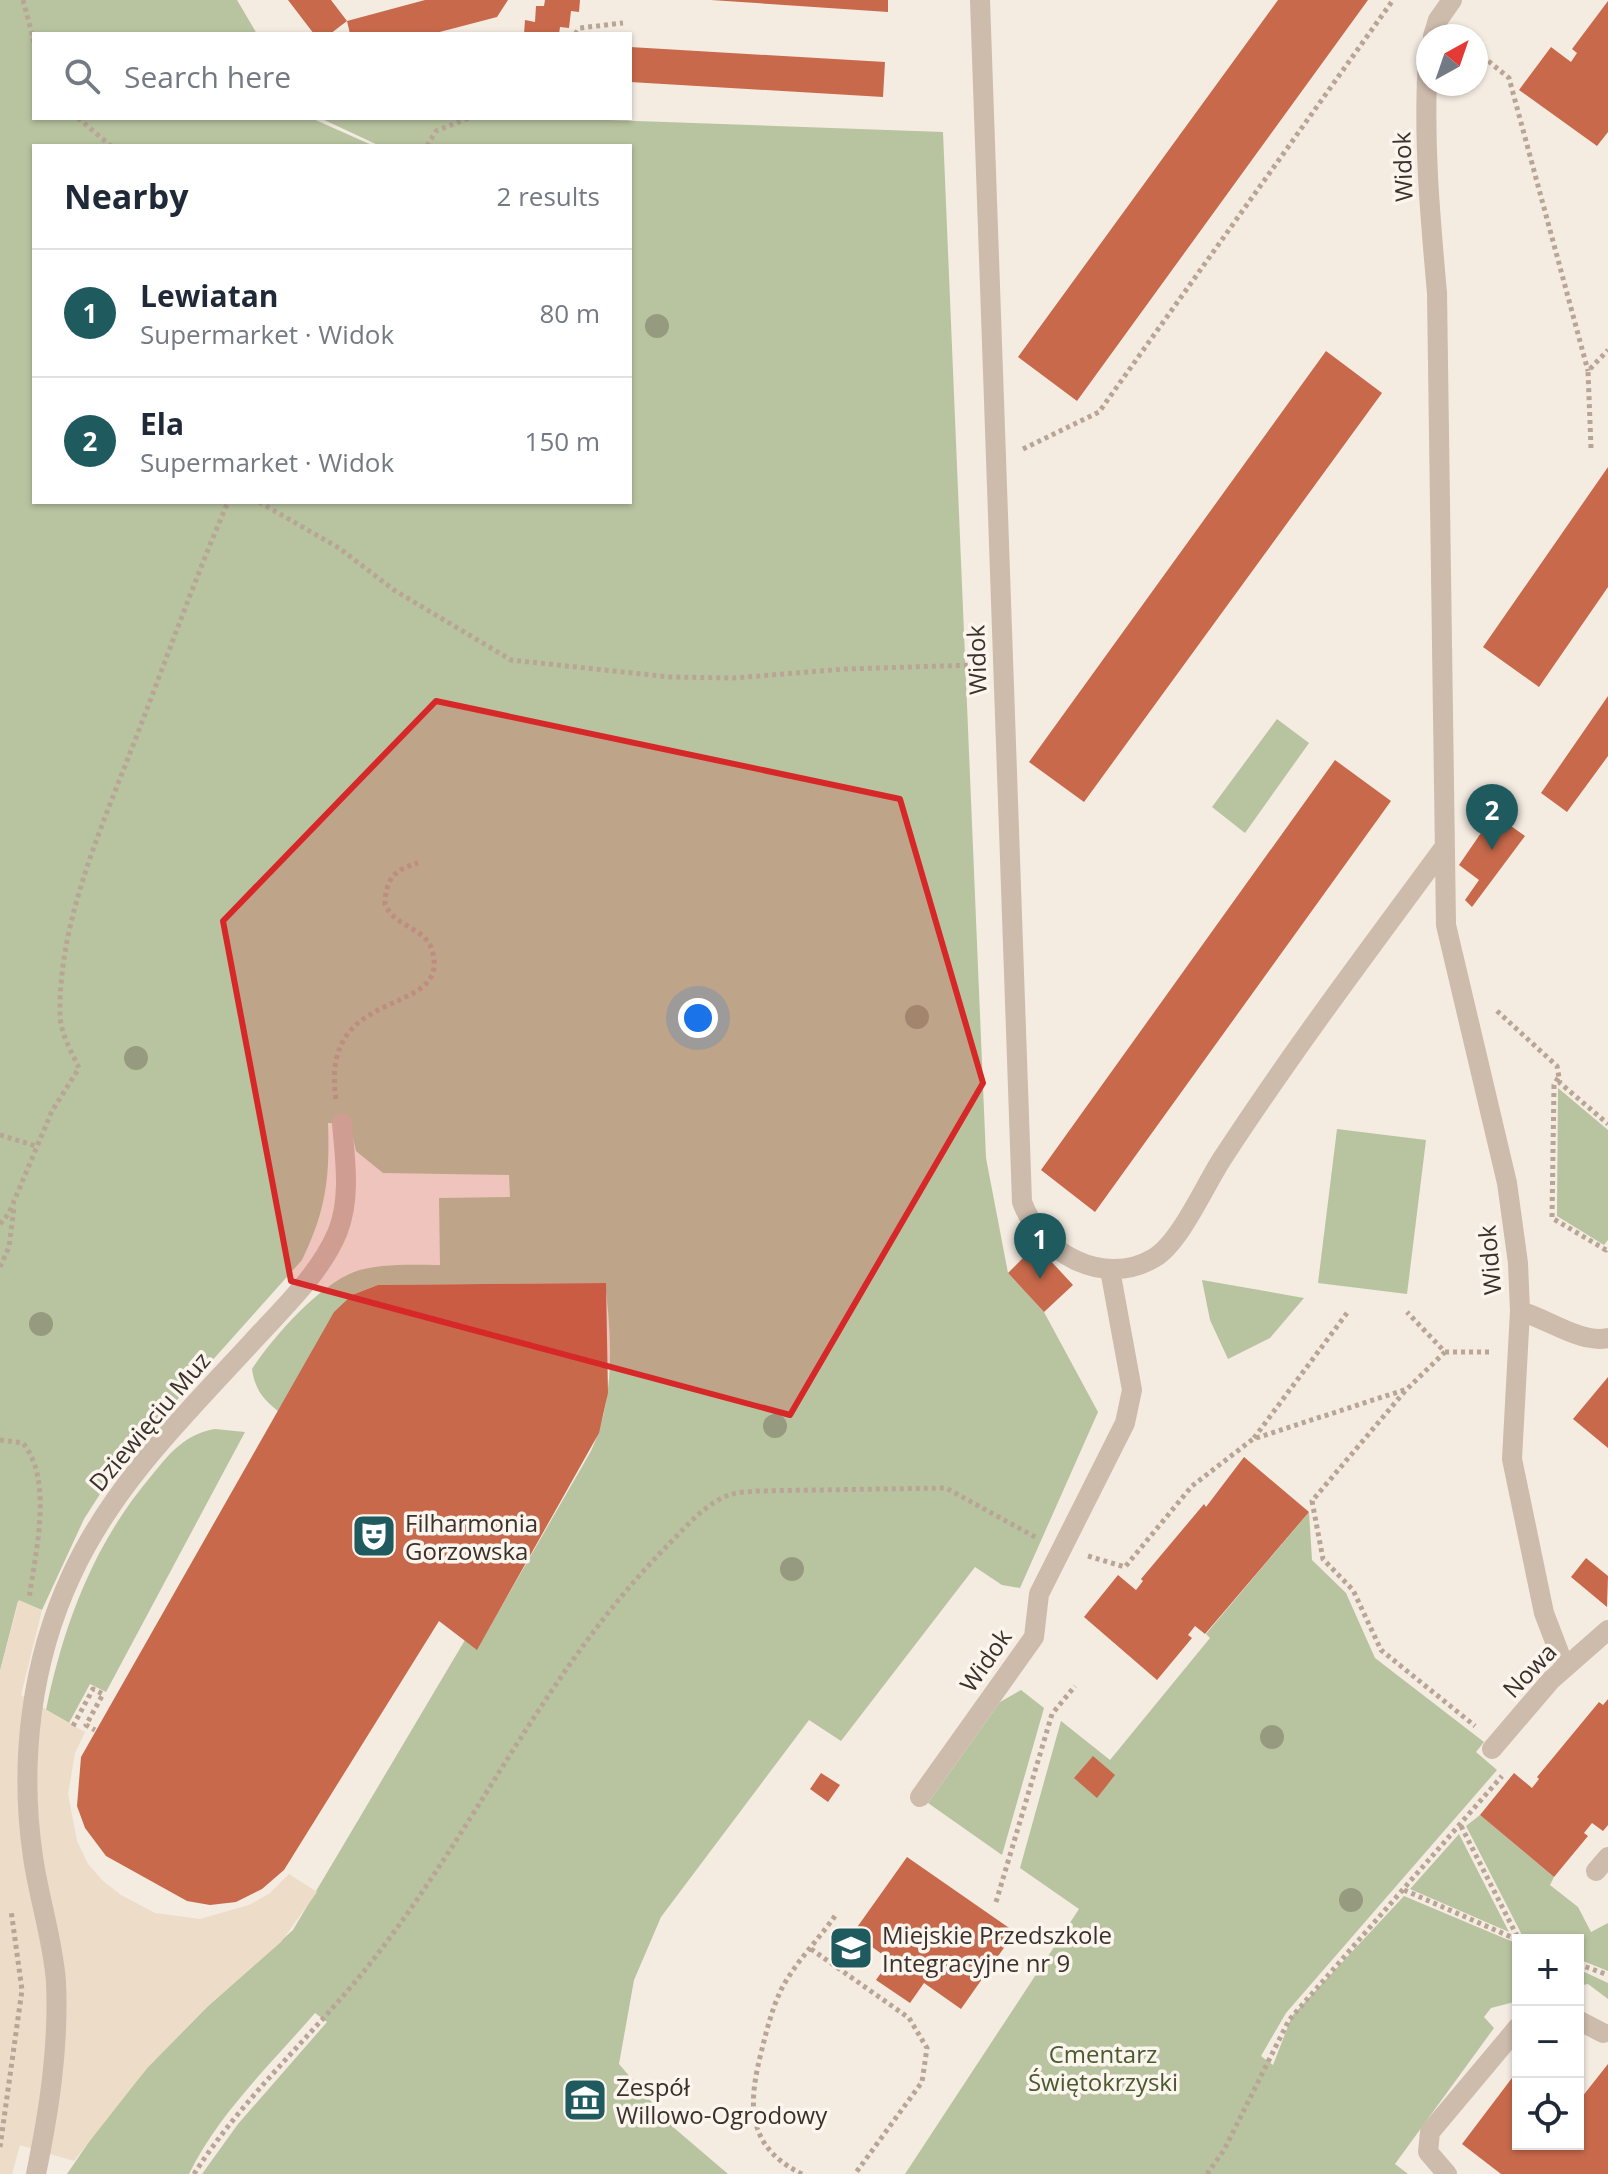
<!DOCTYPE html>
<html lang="en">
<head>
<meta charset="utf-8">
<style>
  body { margin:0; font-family:"Open Sans",sans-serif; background:#f6f6f7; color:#1f2937 }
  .controls { position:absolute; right:24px; bottom:24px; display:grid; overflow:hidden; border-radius:0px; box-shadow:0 2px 6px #0004 }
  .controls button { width:72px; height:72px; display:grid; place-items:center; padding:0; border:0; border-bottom:2px solid #e0e1e3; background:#fff; color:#1f2937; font:40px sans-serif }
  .compass { position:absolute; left:1416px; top:24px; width:72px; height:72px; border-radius:50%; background:#fff; box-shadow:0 2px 6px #0004; rotate:40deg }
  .you { position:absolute; left:698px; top:1018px; width:28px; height:28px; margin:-20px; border:6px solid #fff; border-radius:50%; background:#1a73e8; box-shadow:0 0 0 12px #1a73e833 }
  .badge { display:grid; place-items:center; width:52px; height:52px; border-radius:50%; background:#1f5a5e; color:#fff; font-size:26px; font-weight:700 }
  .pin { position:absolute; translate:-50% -66px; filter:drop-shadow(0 2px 4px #0008) }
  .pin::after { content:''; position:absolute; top:42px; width:28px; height:24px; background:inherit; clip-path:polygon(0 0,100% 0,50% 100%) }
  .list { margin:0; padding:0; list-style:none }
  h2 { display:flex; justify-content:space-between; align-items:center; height:104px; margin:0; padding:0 32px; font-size:34px }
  h2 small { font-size:26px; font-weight:400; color:#747a83 }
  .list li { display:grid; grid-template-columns:52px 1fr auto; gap:24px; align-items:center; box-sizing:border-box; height:128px; padding:0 32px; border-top:2px solid #e0e1e3 }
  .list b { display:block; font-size:30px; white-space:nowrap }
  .list p { margin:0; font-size:26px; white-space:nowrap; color:#747a83 }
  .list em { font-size:26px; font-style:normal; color:#747a83 }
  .icon { flex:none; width:44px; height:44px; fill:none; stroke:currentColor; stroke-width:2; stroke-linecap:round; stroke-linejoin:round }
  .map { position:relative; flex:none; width:1608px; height:2174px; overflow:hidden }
  .search { position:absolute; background:#fff; box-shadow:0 2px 6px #0004; left:32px; top:32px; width:600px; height:88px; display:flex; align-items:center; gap:20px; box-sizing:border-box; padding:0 28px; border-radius:0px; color:#747a83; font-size:30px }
  .panel { position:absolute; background:#fff; box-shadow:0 2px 6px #0004; left:32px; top:144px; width:600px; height:360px; border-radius:0px }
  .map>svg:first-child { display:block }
  .green { fill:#b8c4a0 }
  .plaza { fill:#ecdcc8 }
  .building { fill:#c8694b }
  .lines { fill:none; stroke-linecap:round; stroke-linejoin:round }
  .path { stroke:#b9a596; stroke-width:5; stroke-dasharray:4 4; stroke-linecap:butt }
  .minor { stroke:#cdbbac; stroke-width:20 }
  .tree { fill:#969b7f }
  .marked { fill:#d62828; fill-opacity:0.2; stroke:#d62828; stroke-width:6; stroke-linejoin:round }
  .labels { text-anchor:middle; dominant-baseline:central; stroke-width:7; stroke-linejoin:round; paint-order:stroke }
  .street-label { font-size:24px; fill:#3b302b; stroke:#fbf5ee }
  .poi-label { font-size:24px; fill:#3b302b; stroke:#fbf5ee; text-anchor:start }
  .park-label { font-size:24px; fill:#4a5a2e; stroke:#fbf5ee }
</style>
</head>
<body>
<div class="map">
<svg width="1608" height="2174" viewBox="0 0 1608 2174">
  <rect width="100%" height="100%" fill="#f4ebe1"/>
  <path class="green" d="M0,0H237L257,34H34V118H311L374,146H34V502H630V146H380L320,118H552L943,132L986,1158L1008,1273L1044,1312L1098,1412L1020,1588L1002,1585L975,1567L841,1741L809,1720L661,1917L634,1980L619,2064L673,2127L728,2174H202L238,2124L327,2022L315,2013C271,2064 219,2113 189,2174H67L106,2117L148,2067L207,2007L293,1930L465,1640L477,1649L591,1451C615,1400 612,1338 605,1283L378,1285L352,1295L278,1411C262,1398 255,1389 252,1369C273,1337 318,1286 354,1272C379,1263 413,1265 440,1265L439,1198L510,1197L509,1175L383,1173L356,1151L350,1124L328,1123C330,1177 326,1211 302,1260L118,1466L84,1519L42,1610L18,1601L0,1671Z
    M1277,719L1309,743L1245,833L1212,807Z
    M1558,1088L1608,1130V1240L1604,1245L1557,1216Z
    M1337,1129L1426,1140L1407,1294L1318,1283Z
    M1202,1280L1304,1298L1270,1338L1228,1359L1210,1320Z
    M215,1429L245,1432L106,1692L90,1684L69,1723L46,1710C64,1623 94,1543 152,1475C170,1453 185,1434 215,1429Z
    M1309,1512L1312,1560L1346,1593L1375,1658L1484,1742L1476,1752L1497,1770L1286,2013L1261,2056L1273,2065L1292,2016L1404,1896L1518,1944V2001L1491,2008L1484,2017L1494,2028L1395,2164L1408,2174H905L1079,1909L1020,1868L1061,1721L1110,1760L1210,1638L1206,1634Z
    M1021,1690L1044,1708L1002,1855L928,1803L1000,1702Z
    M1480,1815L1554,1877L1550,1885L1578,1907L1591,1932L1608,1923V1971L1578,1959V1940H1533L1522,1935L1466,1826Z
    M1459,1834L1509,1932L1410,1889Z
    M1578,1969L1608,1983V1999L1588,1984L1578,1986Z"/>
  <path class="plaza" d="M19,1600L42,1610L21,1695L85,1732L75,1753L68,1794L77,1841L88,1864L103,1881L121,1895L155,1913L200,1919L249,1905L270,1893L289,1874L317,1892L281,1942L207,2007L148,2067L74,2161L20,2145L12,2174H0V1671Z"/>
  <path class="building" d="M288,0H331L347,21L330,34H314Z
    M425,0H508L497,17L432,34H350L347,21Z
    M545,0H580L579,12L571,11L569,28L560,27L559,34H524L525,20L535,22L536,6H544Z
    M711,0H888V12Z
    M1278,0H1368L1077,401L1018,357Z
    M1608,1V132L1597,146L1519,90L1551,47L1571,62L1577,53L1572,49Z
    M630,47L885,62L883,97L630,82Z
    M1326,351L1382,393L1084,802L1029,762Z
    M1608,467V587L1539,687L1483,647Z
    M1608,696V756L1567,812L1541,793Z
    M1335,760L1391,801L1095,1212L1041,1170Z
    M1494,814L1525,836L1472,907L1465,900L1479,880L1459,865Z
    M1036,1245L1073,1285L1044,1312L1008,1273Z
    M606,1283L608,1393L599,1433L477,1650L439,1621L284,1870L262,1889L236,1902L210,1905L187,1901L106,1856L85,1828L77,1806L81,1757L334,1312L352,1295L378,1285Z
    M1608,1377V1448L1573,1419Z
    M1244,1457L1309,1512L1205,1634L1195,1626L1188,1635L1192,1638L1157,1680L1084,1617L1118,1575L1136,1590L1143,1581L1141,1579L1204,1504L1206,1507Z
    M1586,1558L1608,1576L1607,1607L1571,1577Z
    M1608,1699V1825L1603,1831L1592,1823L1584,1833L1588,1836L1554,1877L1480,1815L1514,1773L1532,1788L1539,1779L1537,1777L1599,1702L1603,1705Z
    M1093,1756L1115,1775L1097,1798L1074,1778Z
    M821,1773L840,1785L828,1802L810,1789Z
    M907,1857L1015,1932L961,2009L924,1983L910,2003L876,1980L890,1960L853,1933Z
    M845,1938L854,1945L853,1955L843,1960L834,1953L835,1942Z
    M1608,2064V2174H1501L1462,2144L1518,2070V2144H1578V2102Z"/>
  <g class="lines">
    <path class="path" d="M23,0L34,42
      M575,34L580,28L623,23
      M1476,51L1509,78L1588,371
      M78,118L111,146
      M427,146L436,131L469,118
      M1591,448L1588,371L1608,350
      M1023,449L1099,412L1393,0
      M259,502L339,548L394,590L511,660L670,677L734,678L845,669L974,665
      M1497,1011L1557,1066L1560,1083L1608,1124
      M1558,1078L1554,1085L1552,1218L1606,1250L1608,1247
      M336,1099C318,981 453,1020 432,950C425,927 394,927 385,904C386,878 394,870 418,863
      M0,1135L36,1146
      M0,1224L9,1213L52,1111L79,1068C72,1053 61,1034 60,1017C58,926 98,836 130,753C163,669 192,585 228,502
      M0,1267L9,1247L14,1208
      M1445,1352H1492
      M1405,1391L1312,1501L1323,1559L1353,1590L1381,1650L1475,1726
      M1254,1438L1347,1313
      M0,1440L23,1443C54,1482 35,1553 29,1599
      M1088,1556L1125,1567L1192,1486L1253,1439L1407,1389L1445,1352L1407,1312
      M73,1726L93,1689L103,1694L86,1725L95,1730
      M1461,1826L1519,1940
      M1404,1890L1518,1940
      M996,1902L1052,1714L1075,1686
      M811,1949L909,2018L927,2048L922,2082L855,2174
      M1578,1964L1608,1975
      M0,2147L22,1990L11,1910
      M194,2174C245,2094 318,2031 376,1956C479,1823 547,1668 666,1547C685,1528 706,1502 732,1494C739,1492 748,1492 756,1491L946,1488L1037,1538
      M802,2174C745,2146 748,2103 762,2049C767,2029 772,2009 781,1990C794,1964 818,1940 835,1916
      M1207,2174L1224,2150L1289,2020L1502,1776"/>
    <path class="minor" d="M980,0L1022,1202C1041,1253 1103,1288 1154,1258C1180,1243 1205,1185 1222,1159C1291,1053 1368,951 1443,849
      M1433,36L1438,20L1452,0
      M1428,59C1423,138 1430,215 1437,293L1446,925L1507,1183L1518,1263L1520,1311L1512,1459L1544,1613L1565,1668
      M1520,1311C1548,1319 1581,1344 1608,1338
      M1492,1749L1551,1680L1608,1630
      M920,1797L1034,1637L1039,1594L1125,1423L1132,1390L1110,1270
      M1596,1871L1608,1857
      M1578,2020L1603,2033
      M36,2174C49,2111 59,2047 56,1982C53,1940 39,1899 33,1857C19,1762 31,1661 72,1574C114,1483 187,1413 253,1341C283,1308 321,1273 338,1231C351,1197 345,1159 342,1123
      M1447,2174L1428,2152L1430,2132L1518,2027"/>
  </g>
  <g class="tree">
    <circle cx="657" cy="326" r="12"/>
    <circle cx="917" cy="1017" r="12"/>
    <circle cx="136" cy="1058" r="12"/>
    <circle cx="41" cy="1324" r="12"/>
    <circle cx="775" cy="1426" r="12"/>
    <circle cx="792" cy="1569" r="12"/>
    <circle cx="1272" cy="1737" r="12"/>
    <circle cx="1351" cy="1900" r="12"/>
  </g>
  <path class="marked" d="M436,701L900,799L983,1083L790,1415L291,1281L223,921Z"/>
  <defs>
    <g id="theatre-square" transform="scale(2.3)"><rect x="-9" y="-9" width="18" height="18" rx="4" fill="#1f5a5e" stroke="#fbf5ee"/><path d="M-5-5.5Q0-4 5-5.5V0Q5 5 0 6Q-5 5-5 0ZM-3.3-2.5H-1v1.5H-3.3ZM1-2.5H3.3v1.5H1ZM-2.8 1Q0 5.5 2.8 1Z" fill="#fff"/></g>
    <g id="school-square" transform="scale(2.3)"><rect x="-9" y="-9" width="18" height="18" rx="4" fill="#1f5a5e" stroke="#fbf5ee"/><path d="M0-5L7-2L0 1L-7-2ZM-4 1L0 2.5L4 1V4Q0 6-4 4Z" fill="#fff"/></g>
    <g id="museum-square" transform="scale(2.3)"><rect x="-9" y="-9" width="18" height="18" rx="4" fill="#1f5a5e" stroke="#fbf5ee"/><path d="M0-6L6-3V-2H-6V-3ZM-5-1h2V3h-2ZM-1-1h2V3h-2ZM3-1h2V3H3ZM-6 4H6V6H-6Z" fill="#fff"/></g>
  </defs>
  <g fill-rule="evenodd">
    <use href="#theatre-square" x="374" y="1536"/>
    <use href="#school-square" x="851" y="1948"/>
    <use href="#museum-square" x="585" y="2100"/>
  </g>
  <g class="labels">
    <g class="street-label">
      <text transform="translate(1402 167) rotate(-92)">Widok</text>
      <text transform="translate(976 660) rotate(-92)">Widok</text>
      <text transform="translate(1489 1260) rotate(-95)">Widok</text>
      <text transform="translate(149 1421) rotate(-50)">Dziewięciu Muz</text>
      <text transform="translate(985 1660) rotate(-55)">Widok</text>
      <text transform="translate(1529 1670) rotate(-46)">Nowa</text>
    </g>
    <g class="poi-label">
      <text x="405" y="1522">Filharmonia<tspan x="405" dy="28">Gorzowska</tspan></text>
      <text x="882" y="1934">Miejskie Przedszkole<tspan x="882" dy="28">Integracyjne nr 9</tspan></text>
      <text x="616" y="2086">Zespół<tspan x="616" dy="28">Willowo-Ogrodowy</tspan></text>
    </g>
    <g class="park-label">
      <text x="1103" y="2053">Cmentarz<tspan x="1103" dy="28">Świętokrzyski</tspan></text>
    </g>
  </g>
</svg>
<div class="controls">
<button>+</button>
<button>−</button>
<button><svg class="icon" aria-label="locate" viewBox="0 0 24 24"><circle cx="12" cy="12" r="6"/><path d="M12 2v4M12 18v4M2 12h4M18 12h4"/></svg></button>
</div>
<svg class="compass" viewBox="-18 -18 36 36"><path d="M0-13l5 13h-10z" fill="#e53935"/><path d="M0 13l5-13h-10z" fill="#747a83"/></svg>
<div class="you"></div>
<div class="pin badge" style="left:1040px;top:1279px">1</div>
<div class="pin badge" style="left:1492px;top:850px">2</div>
<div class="search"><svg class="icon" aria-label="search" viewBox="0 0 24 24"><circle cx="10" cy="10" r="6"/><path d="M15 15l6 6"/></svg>Search here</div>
<section class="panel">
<h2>Nearby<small>2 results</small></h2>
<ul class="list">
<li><span class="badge">1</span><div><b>Lewiatan</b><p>Supermarket · Widok</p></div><em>80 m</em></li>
<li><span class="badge">2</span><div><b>Ela</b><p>Supermarket · Widok</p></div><em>150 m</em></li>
</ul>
</section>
</div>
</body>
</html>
